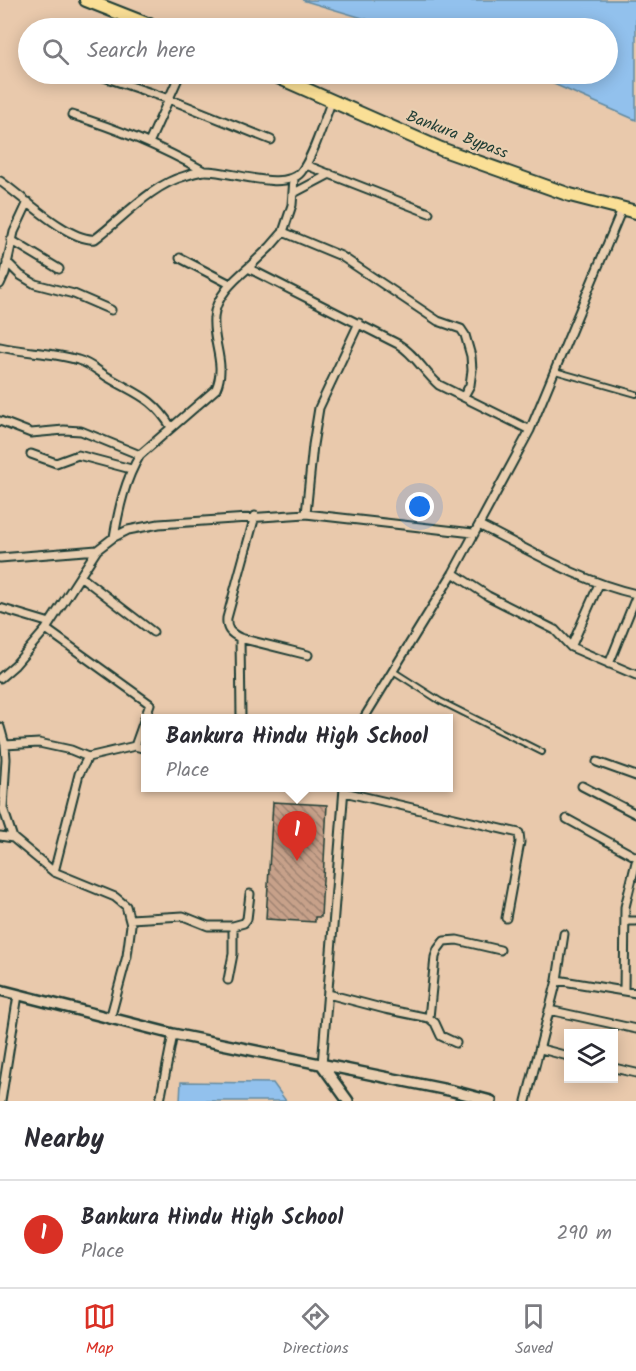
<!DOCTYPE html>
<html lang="en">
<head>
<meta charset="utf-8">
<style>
  body { margin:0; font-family:Kalam,sans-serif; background:#f2f2f3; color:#2b2b33 }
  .controls { position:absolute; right:18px; bottom:18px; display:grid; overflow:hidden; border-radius:0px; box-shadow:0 3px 15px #0003 }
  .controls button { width:54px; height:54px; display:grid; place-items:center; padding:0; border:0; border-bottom:2px solid #e1e1e2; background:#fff; color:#2b2b33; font:30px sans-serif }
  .you { position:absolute; left:420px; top:507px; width:21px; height:21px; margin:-15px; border:4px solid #fff; border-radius:50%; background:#1a73e8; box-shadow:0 0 0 9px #1a73e833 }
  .badge { display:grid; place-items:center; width:39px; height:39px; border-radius:50%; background:#d93025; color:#fff; font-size:20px; font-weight:700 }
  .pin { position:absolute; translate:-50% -50px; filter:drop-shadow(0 2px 3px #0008) }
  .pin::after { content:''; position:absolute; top:32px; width:21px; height:18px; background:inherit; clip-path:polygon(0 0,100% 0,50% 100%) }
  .popup { position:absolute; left:141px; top:714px; width:312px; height:78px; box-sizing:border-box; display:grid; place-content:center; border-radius:0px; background:#fff; filter:drop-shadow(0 2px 4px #0005); font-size:20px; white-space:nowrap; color:#7c7c81 }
  .popup b { font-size:22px; color:#2b2b33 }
  .popup::after { content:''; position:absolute; left:50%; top:100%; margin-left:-12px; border:12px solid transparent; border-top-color:#fff }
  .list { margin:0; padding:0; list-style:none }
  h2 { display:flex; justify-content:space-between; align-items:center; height:78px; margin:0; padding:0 24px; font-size:26px }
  h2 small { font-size:20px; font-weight:400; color:#7c7c81 }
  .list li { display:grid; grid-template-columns:39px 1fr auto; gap:18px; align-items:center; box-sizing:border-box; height:108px; padding:0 24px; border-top:2px solid #e1e1e2 }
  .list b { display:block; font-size:22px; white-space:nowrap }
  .list p { margin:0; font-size:20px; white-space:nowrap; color:#7c7c81 }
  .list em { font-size:20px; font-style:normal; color:#7c7c81 }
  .icon { flex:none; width:33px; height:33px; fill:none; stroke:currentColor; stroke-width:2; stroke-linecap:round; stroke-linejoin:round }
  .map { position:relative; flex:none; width:636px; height:1101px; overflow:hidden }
  .search { position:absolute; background:#fff; box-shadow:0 3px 15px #0003; left:18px; right:18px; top:18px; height:66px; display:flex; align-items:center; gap:15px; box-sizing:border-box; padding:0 21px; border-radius:33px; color:#7c7c81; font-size:22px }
  .sheet { height:186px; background:#fff }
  nav { display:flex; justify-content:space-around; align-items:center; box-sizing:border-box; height:84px; border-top:2px solid #e1e1e2; background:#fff; font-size:16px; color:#7c7c81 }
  nav a { display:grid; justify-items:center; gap:3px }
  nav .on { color:#d93025 }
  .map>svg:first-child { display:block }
  .water { fill:#92c1ed; stroke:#648ca3; stroke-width:1.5 }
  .building { fill:url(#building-back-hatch); stroke:#1f3d34; stroke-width:1.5 }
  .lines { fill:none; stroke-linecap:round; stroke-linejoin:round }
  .service-casing { stroke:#1f3d34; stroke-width:8 }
  .minor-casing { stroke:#1f3d34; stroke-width:11 }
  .tertiary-casing { stroke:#1f3d34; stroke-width:14 }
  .trunk-casing { stroke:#1f3d34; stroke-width:16 }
  .service { stroke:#e9ceb0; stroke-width:4 }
  .minor { stroke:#e9ceb0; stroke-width:7 }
  .tertiary { stroke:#e9ceb0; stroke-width:9 }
  .trunk { stroke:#fadf96; stroke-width:12 }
  .labels { text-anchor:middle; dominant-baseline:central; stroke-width:4.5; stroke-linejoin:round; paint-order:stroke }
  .street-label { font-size:16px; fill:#1f3d34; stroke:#e9ceb0 }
</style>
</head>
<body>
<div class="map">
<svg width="636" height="1101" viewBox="0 0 636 1101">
  <defs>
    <pattern id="building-back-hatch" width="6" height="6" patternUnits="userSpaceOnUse" patternTransform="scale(1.5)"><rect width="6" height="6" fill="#c7a18a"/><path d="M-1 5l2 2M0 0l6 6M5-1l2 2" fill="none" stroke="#a18472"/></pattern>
  </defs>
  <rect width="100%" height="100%" fill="#e9c9ac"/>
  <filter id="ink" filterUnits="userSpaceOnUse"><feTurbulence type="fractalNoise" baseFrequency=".0167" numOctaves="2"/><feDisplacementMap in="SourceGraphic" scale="12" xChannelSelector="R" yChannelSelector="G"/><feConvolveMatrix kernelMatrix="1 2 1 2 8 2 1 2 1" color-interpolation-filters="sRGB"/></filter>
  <g filter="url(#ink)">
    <path class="water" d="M302,0H636V120L531,74H608V28H396Z
      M181,1082L273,1083L286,1101H180Z"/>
    <path class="building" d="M273,802L327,805L321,917H315V922L266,919Z"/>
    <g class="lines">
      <g class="service-casing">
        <path id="service" d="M555,371L636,394
          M393,671L440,701L542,752"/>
      </g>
      <g class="minor-casing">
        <path id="minor" d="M95,74L169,99L271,140
          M72,115C119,129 161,147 204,171
          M149,143L180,74
          M306,165L429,213
          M0,181C22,196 69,242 95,239C123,218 151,185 185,176C190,174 197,172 203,171C227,169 284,193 301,172C314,155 324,120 332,100
          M294,193L330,174
          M283,232L292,205L294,178
          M11,240L59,269
          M180,258L230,284
          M7,262L20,275L35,284L74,294L111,310
          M248,268L270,247L283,232L341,256L438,321L461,329L465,335L471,356L472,370L470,385L464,396
          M0,284L5,273L14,232L28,202
          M0,347C26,353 53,352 78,360C89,363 97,370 106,376C135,394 152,396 171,427
          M0,421L31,433L64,430L81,431L140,455C125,480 119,508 114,537
          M31,454L56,463L78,455L131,469
          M140,455L216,389C227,364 212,343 214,318C215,297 234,280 248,268L398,344C415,354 424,372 439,385L530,430
          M306,514L313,445L319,408L359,323
          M255,516L227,618C226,629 230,633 240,638L308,655
          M479,525C531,551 579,581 636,594
          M0,558L97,550
          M453,573L488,596L555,630L571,647L636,675
          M80,576L153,632
          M0,608L50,623
          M46,629L150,704L135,746
          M240,638L241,718
          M571,647L599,584
          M609,664L636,597
          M0,678L15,665L46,629L97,550L114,537L128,530L159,524L306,514L473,533
          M364,718L453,573L530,430L622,209
          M0,727L5,745L6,759L3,808L13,838L54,872L115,897L126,906L131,925L127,956L110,1019
          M5,745L39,743L71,750L88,757L135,746L146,749
          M597,762L636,776
          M582,786L636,814
          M344,792L519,833L520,842L506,918
          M567,819L636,857
          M0,836L13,838
          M54,872L79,774L88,757
          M130,919L183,916L208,926H233L244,923L247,919L250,894
          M625,921H636
          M228,980L233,954V926
          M557,980L636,993
          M624,991L625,907L636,862
          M328,994L385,1009L429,1018L435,1023L441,1036L456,1043
          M549,1010L636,1029
          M429,1018L435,957L438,949L444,941L457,940L500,950
          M541,1049L568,1056
          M322,1065L344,788
          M614,1068L636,1073
          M1,1101L18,995
          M160,1101L173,1034
          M526,1101L557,980L564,934"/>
      </g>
      <g class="tertiary-casing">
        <path id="tertiary" d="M0,990L173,1034L453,1091L491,1101
          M322,1065L348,1101"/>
      </g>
      <g class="trunk-casing">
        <path id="trunk" d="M86,0L157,28
          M271,74L441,149L570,195L636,212"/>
      </g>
      <use href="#service" class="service"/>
      <use href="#minor" class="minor"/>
      <use href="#tertiary" class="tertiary"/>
      <use href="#trunk" class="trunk"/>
    </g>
  </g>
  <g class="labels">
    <g class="street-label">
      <text transform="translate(457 135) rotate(21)">Bankura Bypass</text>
    </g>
  </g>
</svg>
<div class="controls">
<button><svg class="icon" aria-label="layers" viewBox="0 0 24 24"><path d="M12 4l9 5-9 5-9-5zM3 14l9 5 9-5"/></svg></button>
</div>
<div class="you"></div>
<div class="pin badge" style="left:297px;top:861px">1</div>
<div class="popup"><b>Bankura Hindu High School</b>Place</div>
<div class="search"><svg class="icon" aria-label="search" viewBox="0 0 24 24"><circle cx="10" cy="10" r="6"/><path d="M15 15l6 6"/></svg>Search here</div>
</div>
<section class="sheet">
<h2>Nearby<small></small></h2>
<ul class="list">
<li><span class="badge">1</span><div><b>Bankura Hindu High School</b><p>Place</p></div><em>290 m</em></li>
</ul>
</section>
<nav>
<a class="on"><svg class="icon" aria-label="map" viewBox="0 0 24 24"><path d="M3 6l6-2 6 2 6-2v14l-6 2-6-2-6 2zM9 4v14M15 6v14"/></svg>Map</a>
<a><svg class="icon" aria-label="directions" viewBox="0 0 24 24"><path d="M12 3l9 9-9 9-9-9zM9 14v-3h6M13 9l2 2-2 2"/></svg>Directions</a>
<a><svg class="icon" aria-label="saved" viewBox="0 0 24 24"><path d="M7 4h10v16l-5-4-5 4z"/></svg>Saved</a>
</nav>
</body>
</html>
